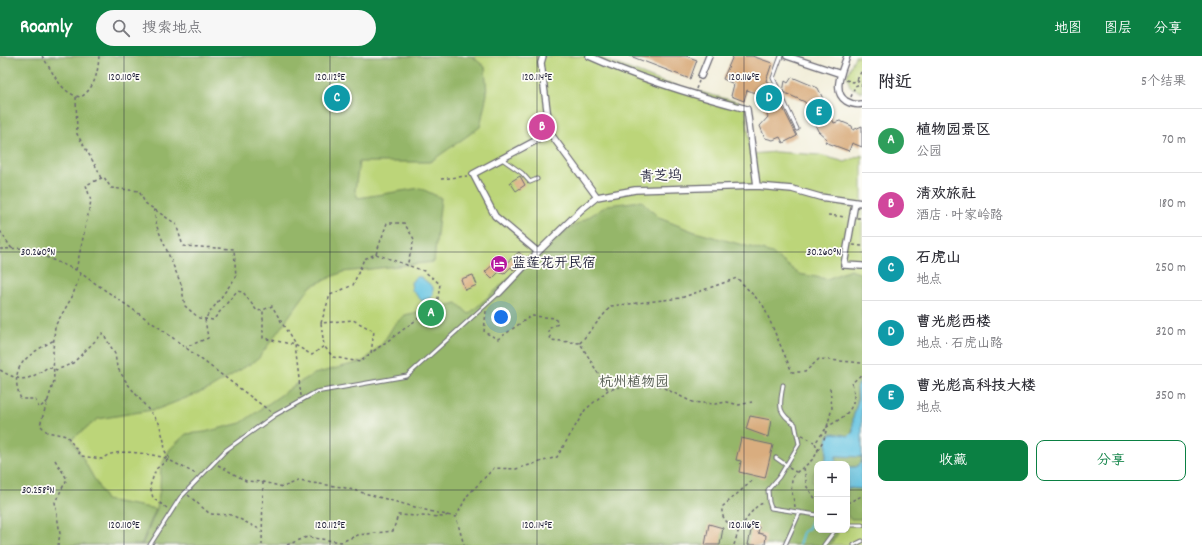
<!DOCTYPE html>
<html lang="zh">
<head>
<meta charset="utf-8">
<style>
  body { margin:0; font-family:Dekko,"LXGW WenKai TC",sans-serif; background:#f7f7f7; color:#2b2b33 }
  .controls { position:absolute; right:12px; bottom:12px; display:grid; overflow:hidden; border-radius:8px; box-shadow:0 4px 16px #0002 }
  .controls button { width:36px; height:36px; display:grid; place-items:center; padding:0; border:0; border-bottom:1px solid #e1e1e2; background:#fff; color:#2b2b33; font:20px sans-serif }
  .you { position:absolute; left:501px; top:261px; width:14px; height:14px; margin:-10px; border:3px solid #fff; border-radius:50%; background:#1a73e8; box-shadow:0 0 0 6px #1a73e833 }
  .badge { display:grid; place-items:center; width:26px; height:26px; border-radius:50%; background:#0b8043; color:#fff; font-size:13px; font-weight:700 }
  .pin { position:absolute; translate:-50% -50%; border:2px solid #fff; box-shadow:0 1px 4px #0006 }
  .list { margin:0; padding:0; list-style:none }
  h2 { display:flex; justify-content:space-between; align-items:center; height:52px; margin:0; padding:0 16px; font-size:17px }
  h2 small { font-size:13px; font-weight:400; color:#7c7c81 }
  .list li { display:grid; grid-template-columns:26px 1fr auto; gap:12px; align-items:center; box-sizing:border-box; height:64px; padding:0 16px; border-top:1px solid #e1e1e2 }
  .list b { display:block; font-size:15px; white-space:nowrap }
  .list p { margin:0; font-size:13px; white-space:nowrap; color:#7c7c81 }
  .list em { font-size:13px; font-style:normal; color:#7c7c81 }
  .actions { display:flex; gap:8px; padding:12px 16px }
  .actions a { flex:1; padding:9px 0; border:1px solid #0b8043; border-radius:8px; text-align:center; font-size:14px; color:#0b8043 }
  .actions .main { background:#0b8043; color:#fff }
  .icon { flex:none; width:22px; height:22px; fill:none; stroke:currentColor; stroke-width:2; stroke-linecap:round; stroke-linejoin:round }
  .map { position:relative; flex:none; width:862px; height:489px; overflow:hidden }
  header { display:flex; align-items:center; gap:24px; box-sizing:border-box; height:56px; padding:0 20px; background:#0b8043; color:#fff }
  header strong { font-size:19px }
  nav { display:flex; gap:22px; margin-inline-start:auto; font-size:14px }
  .search { width:280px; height:36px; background:#f7f7f7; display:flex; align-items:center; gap:10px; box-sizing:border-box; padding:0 14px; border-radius:22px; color:#7c7c81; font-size:15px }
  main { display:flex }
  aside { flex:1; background:#fff }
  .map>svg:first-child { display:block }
  .green { fill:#bcd579; stroke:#6f7c5a; fill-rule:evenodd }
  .forest { fill:#95b669; stroke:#5c6c52 }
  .water { fill:#63c3e1; stroke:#42728e }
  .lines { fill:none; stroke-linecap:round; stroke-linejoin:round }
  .stream { stroke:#63c3e1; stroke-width:2 }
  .building { fill:#d9ad7f }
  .service-casing { stroke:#6b6973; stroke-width:5 }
  .minor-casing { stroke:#6b6973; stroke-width:8 }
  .path { stroke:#6b6973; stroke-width:1.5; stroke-dasharray:3 3; stroke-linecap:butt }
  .service { stroke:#fff; stroke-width:3 }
  .minor { stroke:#fff; stroke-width:5.5 }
  .ticks { fill:none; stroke:#22223b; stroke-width:1; stroke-opacity:0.45 }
  .labels { text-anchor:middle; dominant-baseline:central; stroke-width:3.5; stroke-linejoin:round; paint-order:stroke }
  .street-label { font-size:14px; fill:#22223b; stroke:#fdfcf7 }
  .poi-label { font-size:14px; fill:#22223b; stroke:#fdfcf7; text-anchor:start }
  .park-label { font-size:14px; fill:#50584e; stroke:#fdfcf7 }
  .ticks-label { font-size:10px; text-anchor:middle; fill:#22223b; stroke:#fdfcf7; stroke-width:3.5; stroke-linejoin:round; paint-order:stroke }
</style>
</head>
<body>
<header>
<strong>Roamly</strong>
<div class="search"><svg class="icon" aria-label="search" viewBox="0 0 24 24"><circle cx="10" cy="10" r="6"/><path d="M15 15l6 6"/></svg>搜索地点</div>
<nav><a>地图</a><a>图层</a><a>分享</a></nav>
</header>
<main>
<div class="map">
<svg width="862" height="489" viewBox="0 0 862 489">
  <rect width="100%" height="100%" fill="#fdfcf7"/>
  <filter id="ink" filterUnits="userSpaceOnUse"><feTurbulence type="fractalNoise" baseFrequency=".025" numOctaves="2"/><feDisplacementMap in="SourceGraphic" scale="8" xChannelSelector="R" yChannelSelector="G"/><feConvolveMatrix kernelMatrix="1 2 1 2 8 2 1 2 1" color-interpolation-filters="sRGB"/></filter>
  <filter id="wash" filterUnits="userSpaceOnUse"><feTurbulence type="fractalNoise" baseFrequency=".012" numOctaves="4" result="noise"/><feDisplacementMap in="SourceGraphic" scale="16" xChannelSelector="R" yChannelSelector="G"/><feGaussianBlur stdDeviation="0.9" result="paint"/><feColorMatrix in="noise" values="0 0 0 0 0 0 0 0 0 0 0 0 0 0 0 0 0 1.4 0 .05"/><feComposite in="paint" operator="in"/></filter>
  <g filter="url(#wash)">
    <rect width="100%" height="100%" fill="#f2eeda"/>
    <path class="green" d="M0,0H596L662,26L745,48L751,98L776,96L820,99L845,106L862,99V489H0ZM817,408H847V474H817Z
      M855,0H862V36L850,31L847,19Z"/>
    <path class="forest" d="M0,0H472L485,11L487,38L480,71L430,106H359L355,135L358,142L420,132L441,142L434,206L343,216L311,230L258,303L209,333L158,353L98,363L72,383L106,444L156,453L141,489H0Z
      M642,145L659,162L695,176L772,197L799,218L827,223L850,214L862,218V324L857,331V347L853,362L854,372L850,380L842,379L827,394L825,407L817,408V415H815L812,425L817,428V474H830L838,477L830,489H142L157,452L160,432L161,410L170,393L186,378L205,376L241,367L295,329L314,318L364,305L383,287L394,269L405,259L457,247L469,258L553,183L608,149Z
      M840,399L862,401L861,407L856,411H847V408H836V400Z
      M847,432L862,433V463H851L847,459Z"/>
    <path class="water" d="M417,221H421L433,231V239L429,243L422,245L412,234L411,226Z
      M862,324V433L847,432V411H856L861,407L862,401L836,400V408H824C828,399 826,390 828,380L833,377L849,380L853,376V362L858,344L857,331Z"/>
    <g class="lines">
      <path class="stream" d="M799,489L803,476L809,472L810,466L817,462"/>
    </g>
    <g id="blocks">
      <path class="building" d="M630,0H686L697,4L690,23Z
        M733,0H752L772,7L766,25L771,28L797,80L783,87L780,81L773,84L765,82L760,70L768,61L756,37L747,34L744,45L731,40L734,28L723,23Z
        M792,21L818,32L834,67L840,65L852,70L853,74L862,70V91L852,87L849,95L825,86L827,83L818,75L805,46L783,36L785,25L788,27Z
        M520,120L525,129L516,135L510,126Z
        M519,196L525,203L513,214L511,211L504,218L499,216L492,223L485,216L499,203L505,208Z
        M473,219L477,229L465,234L461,223Z
        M750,360L771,364L768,381L746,373Z
        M741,382L773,389L765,422L739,416L741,405L736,404Z
        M709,468L723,472L720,489H705Z
        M752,470L759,471L758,477L766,479L765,489H748Z"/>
    </g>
  </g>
  <g filter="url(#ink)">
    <use href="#blocks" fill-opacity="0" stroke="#6b6973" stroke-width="1"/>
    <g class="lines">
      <g class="service-casing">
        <path id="service" d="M781,0L773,22L797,73
          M502,103L522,117L530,126L537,123
          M783,329C780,349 776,356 795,368L799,388L779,421L768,434L769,446L771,452L817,459
          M776,402L786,409
          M847,469H862
          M150,489L180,442L226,394L275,359L316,336L407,320L499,237
          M785,489L800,456
          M824,489L835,474
          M854,489L862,485"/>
      </g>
      <g class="minor-casing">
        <path id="minor" d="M543,0L541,7L550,77L597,141
          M589,0C640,23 693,39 747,53L757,130
          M787,0L841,18
          M847,0C843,13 831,35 846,45C851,48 857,49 862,48
          M701,20L709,0
          M855,147L844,209L862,210
          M538,196L495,160L473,118L550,77
          M499,237L538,196L582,153L597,141L635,134L757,130L792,133L820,141L862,147"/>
      </g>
      <path class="path" d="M42,0C53,15 60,38 81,41C95,32 98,16 99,0
        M846,24L853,26L857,24L862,14
        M857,24L862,30
        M696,33L699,25
        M76,41L77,78L98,114L101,123
        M851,41L855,30L860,28
        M441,123L467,120
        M154,153L157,171L181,228L185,250L199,262L213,264L237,235L243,236L257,255L263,254
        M828,159L846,161
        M857,162H862
        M0,175L12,193
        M853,189L862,190
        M0,193L25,192L76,214L161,273L271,356
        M376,198L387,167H404L414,183L407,210
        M76,214L91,145L86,129L104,121L111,132L139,135L145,147L176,168L183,190L234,193L236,221L205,263L208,282L186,291
        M81,217L72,241L55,270L53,294L54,325L40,369L47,376L67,380L81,400L102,403C115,390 154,399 170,403
        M486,255L484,276L498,283L531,260L555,262L558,268L548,273L551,284L580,287L608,334
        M321,267L330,239L353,229L364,203L376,198L424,215L440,228L437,249L371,297
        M580,287L611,250L681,242L737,222L763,249L792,316H805L819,303L862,307
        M0,314C22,327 27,325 48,311L57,314L73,307L103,277L115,298L117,311L127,327L159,367L164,385L165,395L171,405L196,418
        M301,340L295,289L272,250L263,254V282L295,289L312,299L324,290L333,301L360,306L371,297L374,275L353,264L321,267L324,290
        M48,345L39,352L35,343H21C7,310 28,299 54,284
        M802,379L814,386
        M818,394L824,383L827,371C839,364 854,356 854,340C854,336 853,331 852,327L862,318
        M55,404L67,423L55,446L60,478L58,489
        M218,409L246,425L263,426L283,431L298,425L342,431L433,456L456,461L464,489
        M789,412L796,416
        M804,412L807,431L817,445
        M752,425L722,451C721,464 728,468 739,473C747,465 753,448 765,447
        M188,439L210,458L232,459L263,475
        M847,447L862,440
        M795,451C794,443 790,433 792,425C794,412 812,411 818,394L815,387L827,371L832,352L830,332
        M167,452L153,442L150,430L156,413L169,403
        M456,461L467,440L494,412L516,413L557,401L585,354L608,334L628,329L656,328L692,346L715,348L727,346L739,349L752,346
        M262,489L263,426
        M287,489L307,481L341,486L358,479L393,475L398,459L443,461L448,459
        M734,489L739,473"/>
      <use href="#service" class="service"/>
      <use href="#minor" class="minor"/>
    </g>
  </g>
  <path class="ticks" d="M124,0V489M330,0V489M537,0V489M744,0V489M0,196H862M0,434H817M847,434H862"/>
  <defs>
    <g id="hotel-disc" transform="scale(0.9)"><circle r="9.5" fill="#b5179e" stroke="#fdfcf7"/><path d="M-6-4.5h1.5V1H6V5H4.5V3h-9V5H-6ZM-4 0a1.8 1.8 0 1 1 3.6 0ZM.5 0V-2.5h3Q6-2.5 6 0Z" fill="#fff"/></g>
  </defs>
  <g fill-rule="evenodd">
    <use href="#hotel-disc" x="499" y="208"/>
  </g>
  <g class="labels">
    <g class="street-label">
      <text transform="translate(661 121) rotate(-2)">青芝坞</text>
    </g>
    <g class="poi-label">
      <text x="512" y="208">蓝莲花开民宿</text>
    </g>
    <g class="park-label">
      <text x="634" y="327">杭州植物园</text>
    </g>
  </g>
  <g class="ticks-label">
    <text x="124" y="24">120.110°E</text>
    <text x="330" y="24">120.112°E</text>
    <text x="537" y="24">120.114°E</text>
    <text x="744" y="24">120.116°E</text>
    <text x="38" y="199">30.260°N</text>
    <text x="824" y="199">30.260°N</text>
    <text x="38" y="437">30.258°N</text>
    <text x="124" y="472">120.110°E</text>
    <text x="330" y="472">120.112°E</text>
    <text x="537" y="472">120.114°E</text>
    <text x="744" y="472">120.116°E</text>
  </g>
</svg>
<div class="controls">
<button>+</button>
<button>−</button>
</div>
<div class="you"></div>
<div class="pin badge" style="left:431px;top:257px;background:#2e9e5b">A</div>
<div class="pin badge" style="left:542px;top:71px;background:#d1479c">B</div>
<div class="pin badge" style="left:337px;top:42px;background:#0f9aa8">C</div>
<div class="pin badge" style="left:769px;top:42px;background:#0f9aa8">D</div>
<div class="pin badge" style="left:819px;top:56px;background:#0f9aa8">E</div>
</div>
<aside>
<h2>附近<small>5个结果</small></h2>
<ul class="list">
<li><span class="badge" style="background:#2e9e5b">A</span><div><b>植物园景区</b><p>公园</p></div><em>70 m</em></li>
<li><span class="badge" style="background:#d1479c">B</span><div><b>清欢旅社</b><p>酒店 · 叶家岭路</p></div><em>180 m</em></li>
<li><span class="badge" style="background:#0f9aa8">C</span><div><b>石虎山</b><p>地点</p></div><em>250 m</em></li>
<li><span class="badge" style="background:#0f9aa8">D</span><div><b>曹光彪西楼</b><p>地点 · 石虎山路</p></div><em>320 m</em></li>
<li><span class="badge" style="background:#0f9aa8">E</span><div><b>曹光彪高科技大楼</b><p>地点</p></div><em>350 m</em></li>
</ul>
<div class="actions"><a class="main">收藏</a><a>分享</a></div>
</aside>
</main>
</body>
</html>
